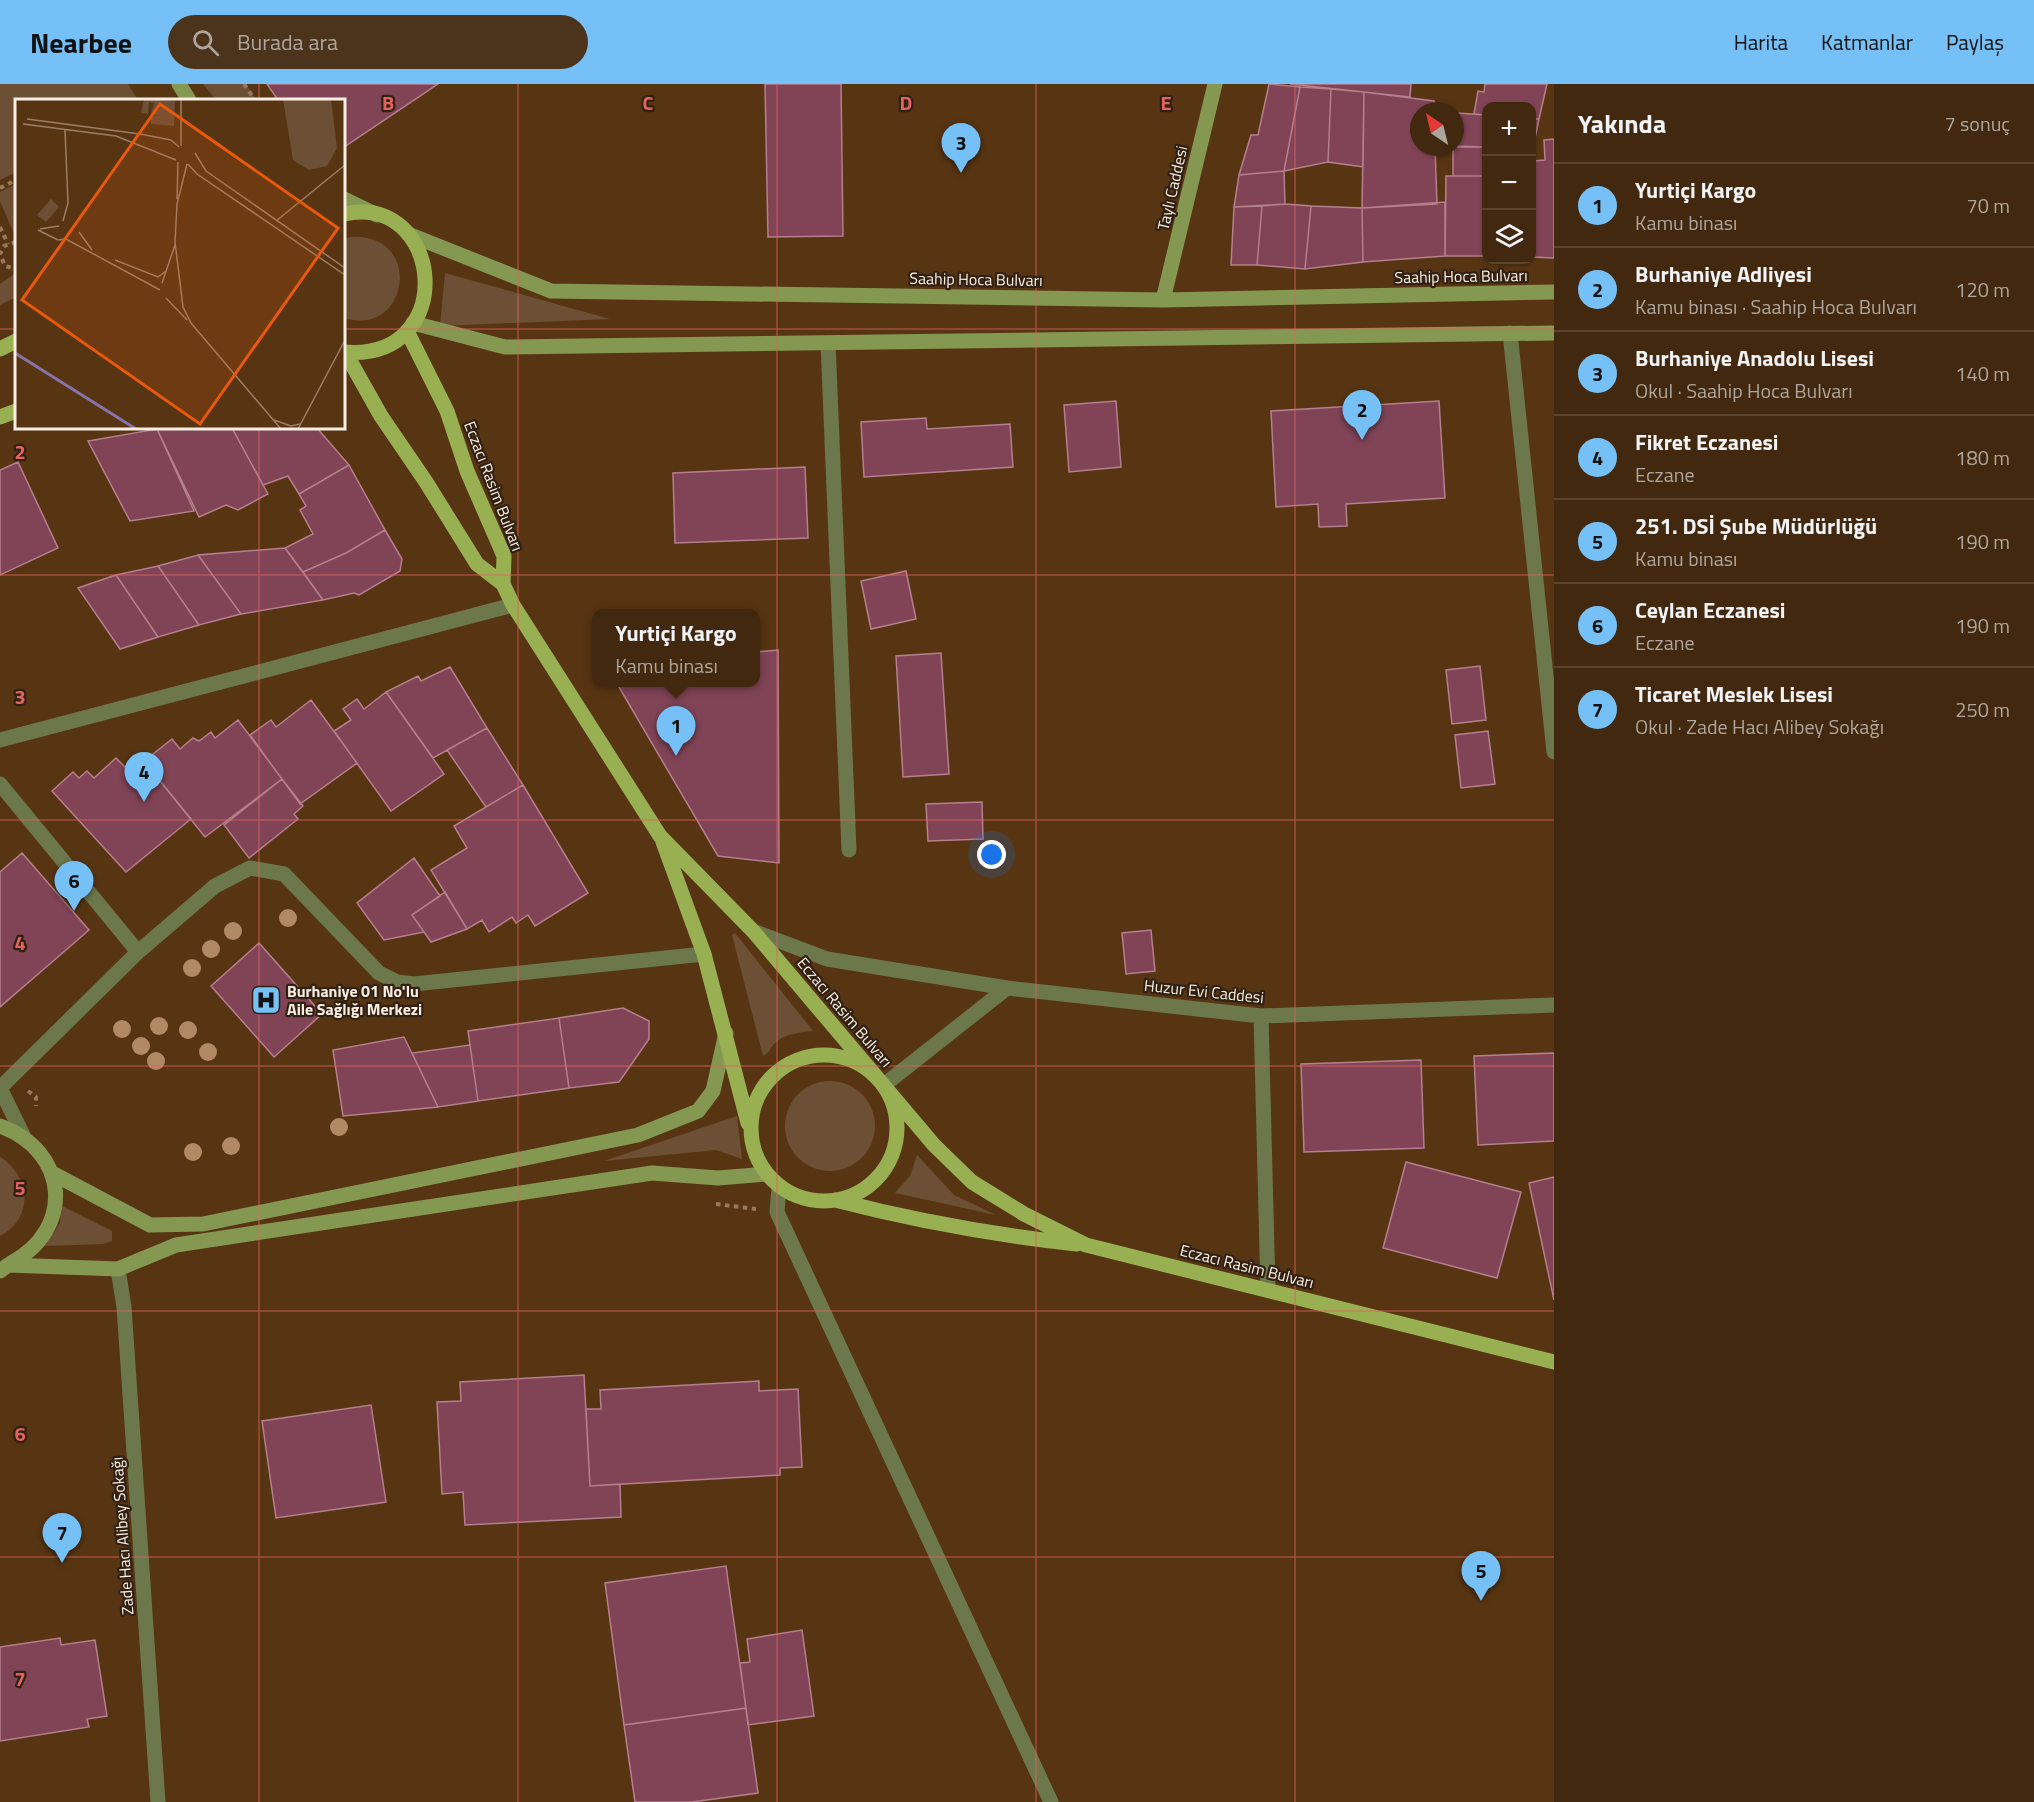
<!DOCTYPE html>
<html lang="tr">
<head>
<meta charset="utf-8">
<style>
  body { margin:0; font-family:"Titillium Web",sans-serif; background:#4c341c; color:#f1f3f6 }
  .controls { position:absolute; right:18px; top:18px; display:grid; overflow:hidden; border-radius:12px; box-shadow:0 2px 4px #0004 }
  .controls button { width:54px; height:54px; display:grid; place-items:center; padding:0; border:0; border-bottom:2px solid #5a442e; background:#42280e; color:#f1f3f6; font:30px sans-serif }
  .compass { position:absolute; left:1410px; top:18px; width:54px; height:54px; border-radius:50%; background:#42280e; box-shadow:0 2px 4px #0004; rotate:325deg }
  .you { position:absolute; left:992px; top:771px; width:21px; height:21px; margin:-15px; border:4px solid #fff; border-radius:50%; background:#1a73e8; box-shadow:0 0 0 9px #1a73e833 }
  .badge { display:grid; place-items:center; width:39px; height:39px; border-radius:50%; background:#75c0f6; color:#111; font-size:20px; font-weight:700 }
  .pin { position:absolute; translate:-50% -50px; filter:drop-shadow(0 2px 3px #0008) }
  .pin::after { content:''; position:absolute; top:32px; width:21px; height:18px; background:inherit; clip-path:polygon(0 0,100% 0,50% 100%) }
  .popup { position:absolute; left:592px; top:525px; width:168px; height:78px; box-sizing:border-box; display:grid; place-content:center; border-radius:12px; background:#42280e; filter:drop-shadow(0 2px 4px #0005); font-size:20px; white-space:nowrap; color:#aea69e }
  .popup b { font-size:22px; color:#f1f3f6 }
  .popup::after { content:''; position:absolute; left:50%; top:100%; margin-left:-12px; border:12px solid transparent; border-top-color:#42280e }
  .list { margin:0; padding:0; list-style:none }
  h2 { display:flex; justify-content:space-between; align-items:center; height:78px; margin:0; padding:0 24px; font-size:26px }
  h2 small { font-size:20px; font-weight:400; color:#aea69e }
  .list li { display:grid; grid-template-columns:39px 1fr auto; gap:18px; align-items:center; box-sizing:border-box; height:84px; padding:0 24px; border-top:2px solid #5a442e }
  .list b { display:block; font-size:22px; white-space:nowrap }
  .list p { margin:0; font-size:20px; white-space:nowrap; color:#aea69e }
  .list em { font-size:20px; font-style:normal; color:#aea69e }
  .icon { flex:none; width:33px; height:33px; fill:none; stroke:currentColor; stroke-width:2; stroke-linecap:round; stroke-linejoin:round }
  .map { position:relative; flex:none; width:1554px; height:1718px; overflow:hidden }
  header { display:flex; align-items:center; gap:36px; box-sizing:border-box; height:84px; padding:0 30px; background:#75c0f6; color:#111 }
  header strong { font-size:28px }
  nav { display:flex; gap:33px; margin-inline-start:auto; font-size:21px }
  .search { width:420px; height:54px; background:#4c341c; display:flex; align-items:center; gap:15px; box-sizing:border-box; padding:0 21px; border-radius:33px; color:#aea69e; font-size:22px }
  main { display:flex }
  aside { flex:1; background:#42280e }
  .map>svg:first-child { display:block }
  .green { fill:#6d4f36 }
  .building { fill:#804456; stroke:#b57f8d; stroke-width:1.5 }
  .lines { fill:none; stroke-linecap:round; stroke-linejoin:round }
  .path { stroke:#957a5f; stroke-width:4; stroke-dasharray:4.5 4.5; stroke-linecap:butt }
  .lane { stroke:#6c784c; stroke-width:15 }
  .street { stroke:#6c784c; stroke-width:15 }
  .secondary { stroke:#859851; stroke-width:15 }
  .primary { stroke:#98b052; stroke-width:15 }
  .tree { fill:#b18964 }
  .grid { fill:none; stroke:#e16360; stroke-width:1.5; stroke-opacity:0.55 }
  .labels { text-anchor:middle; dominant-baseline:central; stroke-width:4.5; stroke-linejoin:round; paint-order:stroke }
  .street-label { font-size:16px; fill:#fceee3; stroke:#312113 }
  .poi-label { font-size:16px; font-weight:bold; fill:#fceee3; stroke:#312113; text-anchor:start }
  .inset-river { fill:none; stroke:#8772a9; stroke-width:3 }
  .inset-road { fill:none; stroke:#9a7f66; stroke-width:1.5 }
  .view { fill:#e8590c; fill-opacity:0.15; stroke:#e8590c; stroke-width:3 }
  .inset-edge { fill:none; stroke:#fceee3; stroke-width:3 }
  .grid-label { font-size:20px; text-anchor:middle; font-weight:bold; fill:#e16360; stroke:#312113; stroke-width:4.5; stroke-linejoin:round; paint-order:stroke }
</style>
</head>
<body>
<header>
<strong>Nearbee</strong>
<div class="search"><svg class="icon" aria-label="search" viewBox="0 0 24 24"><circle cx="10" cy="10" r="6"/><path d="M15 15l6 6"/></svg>Burada ara</div>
<nav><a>Harita</a><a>Katmanlar</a><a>Paylaş</a></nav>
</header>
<main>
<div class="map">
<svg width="1554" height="1718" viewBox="0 0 1554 1718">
  <rect width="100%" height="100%" fill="#583512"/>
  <path class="green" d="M0,0H128L138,16H16V88L0,96Z
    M203,0H246L256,16H216Z
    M16,100V154L0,117V108Z
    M350,153C425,148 409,254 344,234V156Z
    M16,189V213L0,221V200Z
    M445,189L610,235L440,242Z
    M735,849L813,947C802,948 785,950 776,958C770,963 770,969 763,972L732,851Z
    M785 1042a45 45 0 1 1 90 0a45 45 0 1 1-90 0Z
    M737,1032L742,1075L716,1066L604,1077Z
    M917,1071L954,1111L996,1131L895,1109L910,1092Z
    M0,1073C30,1091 35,1134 0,1152Z
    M62,1122L112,1147V1157L103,1160L45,1162L60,1139Z"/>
  <path class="building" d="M267,0H438L344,63V16H278Z
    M765,0H841L843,152L768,153Z
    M1269,0L1300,3L1284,87L1239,91L1251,51H1258Z
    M1290,0H1411L1410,13Z
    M1485,0H1547L1539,35H1532V22H1486V31L1474,30L1478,7L1484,8Z
    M1300,3L1331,5L1328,78L1284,87Z
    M1331,5L1364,8L1363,83L1328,78Z
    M1364,8L1434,17V27H1419V63H1435L1437,120L1362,124Z
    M1457,29L1486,31V63L1455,62Z
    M1532,35H1539L1533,64H1532Z
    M1554,55V174L1532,173V77L1545,76L1544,56Z
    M1453,63H1486V92H1453Z
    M1284,87L1285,120L1234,123L1239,91Z
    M1446,92H1486V172H1445Z
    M1445,118V172L1363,178L1362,124Z
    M1285,120L1311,122L1305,185L1257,181L1262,122Z
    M1262,122L1257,181H1231L1234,123Z
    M1311,122L1362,124L1363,178L1305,185Z
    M1116,317L1121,383L1069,388L1064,321Z
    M1439,317L1445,414L1346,420L1347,442L1319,443L1318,420L1276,423L1271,327Z
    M926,334L927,345L1010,340L1013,383L864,393L861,338Z
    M169,344H232L268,410L238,426L226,421L199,433L157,345Z
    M232,344H317L349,381L299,410L288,392L263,401Z
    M157,345L194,427L130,437L88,357Z
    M18,378L58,464L0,491V386Z
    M349,381L385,446L346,469L303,488L285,464L313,450L300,426L306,422L299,410Z
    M805,383L808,454L675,459L673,389Z
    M385,446L402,475L400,487L359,511L354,509L323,516L303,488L346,469Z
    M285,464L323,516L241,530L198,471Z
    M198,471L241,530L199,541L158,482Z
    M158,482L199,541L158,553L116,491Z
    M906,487L916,535L871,545L861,497Z
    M116,491L158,553L120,565L78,504Z
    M778,566L779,779L718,772L616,598H756V568Z
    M941,569L949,690L903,693L896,572Z
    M1480,582L1486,636L1452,640L1446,586Z
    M450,583L487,644L433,674L386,608L418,592L421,597Z
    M386,608L444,690L391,727L334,647L351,636L343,625L357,615L364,625Z
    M311,616L357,679L300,720L250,651L271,636L276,643Z
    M238,636L282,695L205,753L144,677L172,655L180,665L193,654L199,657L211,648L215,654Z
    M487,644L523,701L486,723L447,666Z
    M1488,647L1495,700L1461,704L1455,651Z
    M139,671L191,735L126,788L52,707L73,688L79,694L87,687L94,694L116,674L125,683Z
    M282,695L303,722L294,730L298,735L249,774L224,741Z
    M523,701L588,809L535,842L528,831L516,839L512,833L489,848L482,836L467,845L431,786L467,764L454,742Z
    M982,718L983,755L928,757L926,720Z
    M22,769L89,846L0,923V788Z
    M414,774L440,812L412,831L424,848L384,856L357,819Z
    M445,808L467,845L431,858L412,831Z
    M1151,846L1155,887L1126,890L1122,849Z
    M259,859L322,930L274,973L211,902Z
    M623,924L649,937V955L619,998L569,1004L559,934Z
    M559,934L569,1004L478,1017L468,947Z
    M404,953L438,1023L343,1032L333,966Z
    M470,961L478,1017L438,1023L412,969Z
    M1554,969V1057L1478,1061L1474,972Z
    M1421,976L1424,1064L1304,1068L1301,980Z
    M1406,1078L1521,1108L1497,1194L1383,1164Z
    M1554,1093V1216L1529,1099Z
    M584,1291L590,1402L620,1400L621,1433L465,1441L463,1408L442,1410L437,1318L461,1317L460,1298Z
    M759,1297V1307L798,1305L802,1383L780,1384V1391L590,1402L586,1325H601L600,1306Z
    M371,1321L386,1418L276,1434L262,1337Z
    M726,1482L746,1624L624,1641L605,1499Z
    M802,1546L814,1632L748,1641L740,1579L750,1578L747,1555Z
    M60,1554L61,1561L95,1556L107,1632L87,1635L89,1643L0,1657V1563Z
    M746,1624L758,1709L692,1718H635L624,1641Z"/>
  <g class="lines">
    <path class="path" d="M244,0L255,16
      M0,104L16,96
      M0,143L8,160
      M16,158L4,162L0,170L5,182L16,185
      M28,1007L36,1013V1022
      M716,1120L756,1125"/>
    <path class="lane" d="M1510,249L1554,668
      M828,259L849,766"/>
    <path class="street" d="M0,656L513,521
      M0,700L138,868
      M753,847L827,875L1007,904
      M1261,932L1268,1206
      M884,1001L1007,904L1261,932L1554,921
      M0,1004L138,868L215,802L250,784L284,790L379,889L397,898L414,900L704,870
      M0,1004L23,1051
      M779,1103L777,1128L1051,1718
      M118,1185L124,1223L158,1718"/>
    <path class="secondary" d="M179,0L189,16
      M344,115L377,131
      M408,150L551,207L1163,216L1554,208
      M1163,216L1215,0
      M413,239L505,263L1554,249
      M0,1042C69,1067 75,1145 11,1179
      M52,1089L150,1141L203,1140L638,1051L698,1027L713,1007L726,949
      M0,1187L8,1181L118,1185L176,1161L652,1089L718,1094L767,1090"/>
    <path class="primary" d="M344,130C444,108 460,278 344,268
      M407,247L447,327L467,387L504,472L503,500L513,521L660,752L753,847L934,1061L972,1098L1024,1130L1086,1161L1554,1278
      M0,265L16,257
      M345,268L381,332L426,398L477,480L503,500
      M0,333L16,327
      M663,758L704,870L748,1039
      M751 1044a73 73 0 1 1 146 0a73 73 0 1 1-146 0Z
      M835,1116C916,1137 994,1151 1077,1160"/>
  </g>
  <g class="tree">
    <circle cx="288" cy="834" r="9"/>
    <circle cx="233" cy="847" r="9"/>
    <circle cx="211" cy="865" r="9"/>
    <circle cx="192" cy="884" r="9"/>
    <circle cx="159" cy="942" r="9"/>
    <circle cx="122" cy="945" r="9"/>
    <circle cx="188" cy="946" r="9"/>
    <circle cx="141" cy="962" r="9"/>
    <circle cx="208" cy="968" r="9"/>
    <circle cx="156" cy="977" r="9"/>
    <circle cx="339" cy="1043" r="9"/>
    <circle cx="231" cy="1062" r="9"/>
    <circle cx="193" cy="1068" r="9"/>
  </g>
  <path class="grid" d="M259,0V16M518,0V1718M777,0V1718M1036,0V1718M1295,0V1718M0,245H16M344,245H1554M259,344V1718M0,491H1554M0,736H1554M0,982H1554M0,1227H1554M0,1473H1554"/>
  <defs>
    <g id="hospital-square" transform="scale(1.5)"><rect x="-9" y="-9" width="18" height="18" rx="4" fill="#75c0f6" stroke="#312113"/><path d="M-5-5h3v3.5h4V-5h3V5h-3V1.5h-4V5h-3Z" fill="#111"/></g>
  </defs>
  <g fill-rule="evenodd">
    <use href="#hospital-square" x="266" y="916"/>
  </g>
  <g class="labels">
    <g class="street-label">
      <text transform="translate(1172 104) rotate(-77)">Taylı Caddesi</text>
      <text transform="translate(1461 192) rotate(-1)">Saahip Hoca Bulvarı</text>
      <text transform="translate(976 195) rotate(1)">Saahip Hoca Bulvarı</text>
      <text transform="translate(494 402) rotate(69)">Eczacı Rasim Bulvarı</text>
      <text transform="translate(1204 907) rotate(6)">Huzur Evi Caddesi</text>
      <text transform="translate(845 928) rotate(50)">Eczacı Rasim Bulvarı</text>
      <text transform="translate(1247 1182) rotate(14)">Eczacı Rasim Bulvarı</text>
      <text transform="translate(122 1452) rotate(-94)">Zade Hacı Alibey Sokağı</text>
    </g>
    <g class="poi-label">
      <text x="287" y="907">Burhaniye 01 No'lu<tspan x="287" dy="18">Aile Sağlığı Merkezi</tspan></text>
    </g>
  </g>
  <g transform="translate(15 15)">
    <rect width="330" height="330" fill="#583512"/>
    <path d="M129,0L160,2L159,27L136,25V17H142L136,15L139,4L134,3L133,15L126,14ZM268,0H316L322,49L312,67L294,71L278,61ZM36,100L44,108L31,123L22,116Z" fill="#6d4f36"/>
    <path class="inset-river" d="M0,254L121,330"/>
    <path class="inset-road" d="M12,20L125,35L156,41L164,48M8,25L101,37L161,61M166,47V0M180,54L191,72L330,169M172,65L162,105L160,143L168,208L176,224L266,330M173,65L182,75L330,176M162,100L163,63M48,122L53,104L50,31M261,122L330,66M25,130L44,127M23,131L43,141L51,140L145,191M64,133L77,151M100,161L143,178L151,172M147,184L160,146M151,199L172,221M259,321L276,327L285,325M283,330L330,241"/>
    <path class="view" d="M145,5L323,129L185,325L7,201Z"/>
    <rect width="330" height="330" class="inset-edge"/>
  </g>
  <g class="grid-label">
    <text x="388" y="26">B</text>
    <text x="648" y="26">C</text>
    <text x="906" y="26">D</text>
    <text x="1166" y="26">E</text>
    <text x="20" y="375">2</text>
    <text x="20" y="620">3</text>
    <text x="20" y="866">4</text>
    <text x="20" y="1111">5</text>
    <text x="20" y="1357">6</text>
    <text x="20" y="1602">7</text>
  </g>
</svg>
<div class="controls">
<button>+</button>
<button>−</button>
<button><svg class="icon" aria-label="layers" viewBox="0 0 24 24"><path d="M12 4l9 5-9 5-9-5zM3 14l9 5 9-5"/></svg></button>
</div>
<svg class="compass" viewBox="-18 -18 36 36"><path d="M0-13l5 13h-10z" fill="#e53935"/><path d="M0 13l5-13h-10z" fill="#aea69e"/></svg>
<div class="you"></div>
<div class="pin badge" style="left:676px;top:672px">1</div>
<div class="popup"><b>Yurtiçi Kargo</b>Kamu binası</div>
<div class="pin badge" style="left:1362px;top:356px">2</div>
<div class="pin badge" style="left:961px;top:89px">3</div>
<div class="pin badge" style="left:144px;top:718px">4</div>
<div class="pin badge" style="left:1481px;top:1517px">5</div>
<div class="pin badge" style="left:74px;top:827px">6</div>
<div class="pin badge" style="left:62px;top:1479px">7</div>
</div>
<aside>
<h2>Yakında<small>7 sonuç</small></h2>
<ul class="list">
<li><span class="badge">1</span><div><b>Yurtiçi Kargo</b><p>Kamu binası</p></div><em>70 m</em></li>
<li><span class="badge">2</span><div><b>Burhaniye Adliyesi</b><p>Kamu binası · Saahip Hoca Bulvarı</p></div><em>120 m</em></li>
<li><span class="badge">3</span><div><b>Burhaniye Anadolu Lisesi</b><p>Okul · Saahip Hoca Bulvarı</p></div><em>140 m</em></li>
<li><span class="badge">4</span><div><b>Fikret Eczanesi</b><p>Eczane</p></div><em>180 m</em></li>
<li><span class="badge">5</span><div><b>251. DSİ Şube Müdürlüğü</b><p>Kamu binası</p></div><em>190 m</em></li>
<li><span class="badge">6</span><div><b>Ceylan Eczanesi</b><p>Eczane</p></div><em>190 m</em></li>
<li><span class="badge">7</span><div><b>Ticaret Meslek Lisesi</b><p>Okul · Zade Hacı Alibey Sokağı</p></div><em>250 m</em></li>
</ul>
</aside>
</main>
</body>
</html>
